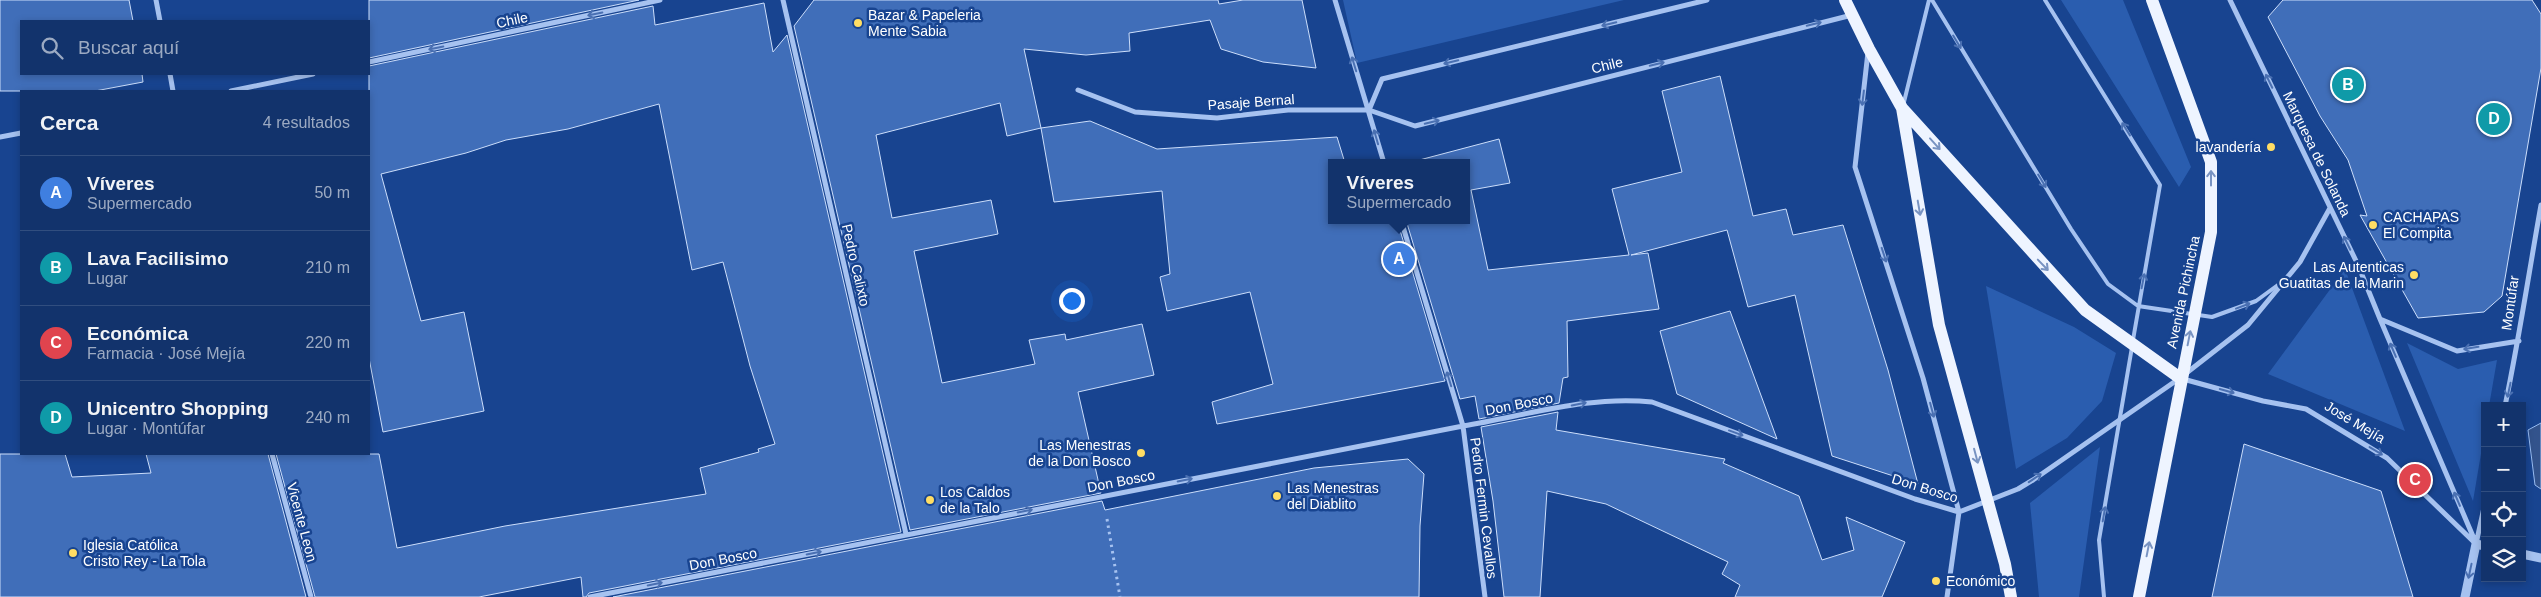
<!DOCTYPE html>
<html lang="es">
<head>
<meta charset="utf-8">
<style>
  body { margin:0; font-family:Helvetica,sans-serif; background:#1f3f74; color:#f1f3f6 }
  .controls { position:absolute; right:15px; bottom:15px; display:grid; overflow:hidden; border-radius:0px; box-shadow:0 2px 8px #0003 }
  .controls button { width:45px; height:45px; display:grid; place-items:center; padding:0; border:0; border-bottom:1px solid #314e7f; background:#12336c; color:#f1f3f6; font:25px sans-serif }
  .you { position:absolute; left:1071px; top:300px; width:18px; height:18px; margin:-12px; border:4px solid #fff; border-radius:50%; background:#1a73e8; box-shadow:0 0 0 8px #1a73e833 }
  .badge { display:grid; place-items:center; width:32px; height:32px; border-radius:50%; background:#ffdd64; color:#fff; font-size:16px; font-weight:700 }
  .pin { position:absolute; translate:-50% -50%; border:2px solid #fff; box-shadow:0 1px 5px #0006 }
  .popup { position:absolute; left:1328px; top:159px; width:142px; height:65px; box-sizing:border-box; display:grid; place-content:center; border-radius:0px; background:#12336c; filter:drop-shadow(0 1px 4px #0005); font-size:16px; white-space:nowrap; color:#9caac2 }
  .popup b { font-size:19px; color:#f1f3f6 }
  .popup::after { content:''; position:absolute; left:50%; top:100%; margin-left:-10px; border:10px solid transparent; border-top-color:#12336c }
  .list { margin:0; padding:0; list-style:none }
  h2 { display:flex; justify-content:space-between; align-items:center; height:65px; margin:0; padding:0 20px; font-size:21px }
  h2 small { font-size:16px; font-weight:400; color:#9caac2 }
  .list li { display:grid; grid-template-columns:32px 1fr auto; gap:15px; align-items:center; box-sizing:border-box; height:75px; padding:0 20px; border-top:1px solid #314e7f }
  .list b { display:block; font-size:19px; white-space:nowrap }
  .list p { margin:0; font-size:16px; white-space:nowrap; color:#9caac2 }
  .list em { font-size:16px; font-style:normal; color:#9caac2 }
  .icon { flex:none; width:28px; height:28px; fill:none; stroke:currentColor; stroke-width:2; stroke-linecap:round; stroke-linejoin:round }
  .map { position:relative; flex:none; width:2541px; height:597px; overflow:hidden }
  .search { position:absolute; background:#12336c; box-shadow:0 2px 8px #0003; left:20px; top:20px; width:350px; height:55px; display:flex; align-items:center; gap:12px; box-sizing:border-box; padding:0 18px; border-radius:0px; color:#9caac2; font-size:19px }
  .panel { position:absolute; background:#12336c; box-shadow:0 2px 8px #0003; left:20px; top:90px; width:350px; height:365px; border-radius:0px }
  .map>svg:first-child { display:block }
  .green { fill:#2a5daf }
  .water { fill:#33538c; stroke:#98bcf2 }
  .building { fill:#406eb9; stroke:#ccdefb }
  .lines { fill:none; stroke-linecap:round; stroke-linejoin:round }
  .path { stroke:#a6c2f0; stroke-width:3; stroke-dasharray:2.5 4; stroke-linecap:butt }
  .service { stroke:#a6c2f0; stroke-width:4 }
  .minor { stroke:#a6c2f0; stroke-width:5 }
  .tertiary { stroke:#a6c2f0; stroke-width:9 }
  .primary { stroke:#eef4ff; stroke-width:12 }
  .oneway { stroke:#4a70b2 }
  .oneway2 { stroke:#7893c2 }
  .poi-dot { fill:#ffdd64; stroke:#184490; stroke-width:2 }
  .labels { text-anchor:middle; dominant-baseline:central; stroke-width:5; stroke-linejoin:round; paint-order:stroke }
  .poi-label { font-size:14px; fill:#fff; stroke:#184490; text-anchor:start }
  .street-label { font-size:14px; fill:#fff; stroke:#184490 }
</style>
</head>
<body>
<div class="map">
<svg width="2541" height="597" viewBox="0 0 2541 597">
  <rect width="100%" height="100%" fill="#184490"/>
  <path class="green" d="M1343,0H1624L1357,63Z
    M2061,0H2123L2191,167L2179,187Z
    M2345,269L2405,431L2268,374Z
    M1986,286L2074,327L2116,353L2102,401L2067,438L2016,469Z
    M2407,343L2458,369L2497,360L2489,406H2485V430L2473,501Z
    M2100,447L2079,597H2039L2030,503Z"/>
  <path class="water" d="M2541,423V489L2535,485L2528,430Z"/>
  <path class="building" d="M0,0H129L133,21H21V74H142L143,82L95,91H0Z
    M369,0H639L369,58Z
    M814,0H1218L1219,4L1243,0H1302L1316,68L1263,62L1221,49L1210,20L1129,33L1130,51L1086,55L1024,49L1041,128L1007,136L1000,103L876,135L892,218L991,200L998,234L914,251L942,383L1035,364L1029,340L1065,334L1066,340L1142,324L1154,375L1078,392L1101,493L910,530L794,26Z
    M2283,0H2532L2541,14V68L2502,296L2484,312L2418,318L2360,215L2367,216L2348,160L2320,116L2268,17Z
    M764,3L773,52L787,35L901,532L589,593L586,597H583L581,577L479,597H315L276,454H379L397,548L505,526L706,494L700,468L759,452L758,449L775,444L750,366L723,262L692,270L659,104L568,129L506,140L466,153L381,174L421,321L464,312L484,411L383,432L369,358V66L653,6L655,25Z
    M1720,76L1753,216L1786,209L1793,235L1843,225L1888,370L1918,484L1832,456L1795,295L1748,307L1727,230L1631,255L1648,253L1659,309L1567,321L1568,377L1563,378L1559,403L1479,419L1475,396L1460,399L1406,220H1466V163H1408L1499,139L1510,183L1471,190L1488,270L1629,255L1612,189L1682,172L1662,91Z
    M1090,121L1157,149L1337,137L1345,163H1332V220H1397L1445,381L1217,424L1212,402L1273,384L1250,292L1167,311L1160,277L1170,274L1162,191L1054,202L1041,128Z
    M1730,311L1777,439L1677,394L1660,331Z
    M1558,412L1556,430L1725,459L1723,463L1799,496L1822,560L1854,550L1846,517L1905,542L1882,597H1735L1740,585L1722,574L1728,562L1606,504L1547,491L1540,597H1504L1493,501L1481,427Z
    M2244,444L2381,491L2413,597H2212Z
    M0,454H65L72,477L151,473L146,454H268L306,597H0Z
    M1408,459L1424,474L1420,526L1419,597H613L1102,501L1105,510L1314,468Z"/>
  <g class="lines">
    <path class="path" d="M1107,519L1120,597"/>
    <path class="service" d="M1932,0L2071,229L2108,284L2138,306L2212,317L2256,301L2282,282
      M2045,0L2160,185L2133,340
      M1904,102L1929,0
      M2104,597L2099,540L2132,347"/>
    <path class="minor" d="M156,0L160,21
      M783,0L906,534
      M1335,0L1384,163
      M2230,0L2358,265L2380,319L2457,351L2519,341
      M1868,52L1855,167L1923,378L1959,512L1947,597
      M369,62L660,0
      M170,74L173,91
      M1078,90L1135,112L1217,118L1288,110H1369L1415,126L1852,15
      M231,91L313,74
      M1369,110L1382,79L1707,0
      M0,137L21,133
      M1401,220L1463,426L1485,597
      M2380,319L2475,541
      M2183,379L2263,401L2306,409L2387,458L2476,544
      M2505,406C2519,339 2529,272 2541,205
      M272,454L311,597
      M2476,544L2485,503
      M590,597L1463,426C1525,416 1588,395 1652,402L1915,499L1959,512L2018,489L2033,480L2180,378L2248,325L2300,262L2330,208"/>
    <path class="tertiary" d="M2522,554L2541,558
      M2465,597L2476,544L2485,546"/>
    <path class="primary" d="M1845,0L1869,49L1902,108L1939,325L2005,564L2011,597
      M1902,108L2085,310L2180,378
      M2139,597L2211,232V162L2152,0"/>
  </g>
  <defs><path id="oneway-shaft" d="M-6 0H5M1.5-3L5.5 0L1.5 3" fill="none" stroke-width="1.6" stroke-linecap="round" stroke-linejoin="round" transform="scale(1.25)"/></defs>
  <g class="oneway">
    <use href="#oneway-shaft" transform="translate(595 14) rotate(168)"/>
    <use href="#oneway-shaft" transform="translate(1609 24) rotate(166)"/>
    <use href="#oneway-shaft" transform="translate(1814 24) rotate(-14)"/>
    <use href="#oneway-shaft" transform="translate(1957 42) rotate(59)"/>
    <use href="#oneway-shaft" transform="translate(436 48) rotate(168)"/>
    <use href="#oneway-shaft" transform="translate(1451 62) rotate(166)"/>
    <use href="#oneway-shaft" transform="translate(1354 64) rotate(-107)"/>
    <use href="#oneway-shaft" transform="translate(1657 64) rotate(-14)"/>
    <use href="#oneway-shaft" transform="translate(2269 81) rotate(-116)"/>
    <use href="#oneway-shaft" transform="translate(1863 98) rotate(97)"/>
    <use href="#oneway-shaft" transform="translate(1432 122) rotate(-14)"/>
    <use href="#oneway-shaft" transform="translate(2126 129) rotate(-122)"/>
    <use href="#oneway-shaft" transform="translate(1376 137) rotate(-106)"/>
    <use href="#oneway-shaft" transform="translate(2042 181) rotate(59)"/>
    <use href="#oneway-shaft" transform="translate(2347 243) rotate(-116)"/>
    <use href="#oneway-shaft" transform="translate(1884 255) rotate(72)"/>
    <use href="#oneway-shaft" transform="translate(2143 281) rotate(-79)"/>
    <use href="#oneway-shaft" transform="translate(2243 306) rotate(-21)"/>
    <use href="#oneway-shaft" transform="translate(2471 348) rotate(171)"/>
    <use href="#oneway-shaft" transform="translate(2393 350) rotate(-113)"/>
    <use href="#oneway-shaft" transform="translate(1449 379) rotate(-107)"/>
    <use href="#oneway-shaft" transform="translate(2509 390) rotate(102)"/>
    <use href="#oneway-shaft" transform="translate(2227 391) rotate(16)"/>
    <use href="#oneway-shaft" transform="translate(1579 404) rotate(-11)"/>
    <use href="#oneway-shaft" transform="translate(1932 410) rotate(75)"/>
    <use href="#oneway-shaft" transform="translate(1736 433) rotate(20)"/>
    <use href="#oneway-shaft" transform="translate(2376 451) rotate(31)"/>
    <use href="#oneway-shaft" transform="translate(2035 478) rotate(-34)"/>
    <use href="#oneway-shaft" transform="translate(1185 480) rotate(-11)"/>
    <use href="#oneway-shaft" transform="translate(2457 499) rotate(-113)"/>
    <use href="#oneway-shaft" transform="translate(1025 511) rotate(-11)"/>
    <use href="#oneway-shaft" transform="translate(2104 514) rotate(-80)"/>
    <use href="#oneway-shaft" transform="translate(814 553) rotate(-11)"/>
    <use href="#oneway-shaft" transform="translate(2470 571) rotate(102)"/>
    <use href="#oneway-shaft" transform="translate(655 584) rotate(-11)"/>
  </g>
  <g class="oneway2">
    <use href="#oneway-shaft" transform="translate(1935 144) rotate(48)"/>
    <use href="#oneway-shaft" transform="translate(2211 178) rotate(-90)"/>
    <use href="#oneway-shaft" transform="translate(1919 208) rotate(80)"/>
    <use href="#oneway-shaft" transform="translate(2043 265) rotate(46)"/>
    <use href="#oneway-shaft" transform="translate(2189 338) rotate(-79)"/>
    <use href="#oneway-shaft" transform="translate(1976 456) rotate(75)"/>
    <use href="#oneway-shaft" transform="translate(2148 549) rotate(-79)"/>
  </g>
  <g class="poi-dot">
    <circle cx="858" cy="23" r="5"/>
    <circle cx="2271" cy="147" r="5"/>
    <circle cx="2373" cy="225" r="5"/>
    <circle cx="2414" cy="275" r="5"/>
    <circle cx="1141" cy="453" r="5"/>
    <circle cx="1277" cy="496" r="5"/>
    <circle cx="930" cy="500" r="5"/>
    <circle cx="73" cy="553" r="5"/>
    <circle cx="1936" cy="581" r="5"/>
  </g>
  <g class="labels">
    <g class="poi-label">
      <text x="868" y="15">Bazar &amp; Papeleria<tspan x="868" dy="16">Mente Sabia</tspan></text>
      <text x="2261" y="147" text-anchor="end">lavandería</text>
      <text x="2383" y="217">CACHAPAS<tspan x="2383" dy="16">El Compita</tspan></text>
      <text x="2404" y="267" text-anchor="end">Las Autenticas<tspan x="2404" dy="16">Guatitas de la Marin</tspan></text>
      <text x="1131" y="445" text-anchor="end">Las Menestras<tspan x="1131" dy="16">de la Don Bosco</tspan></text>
      <text x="1287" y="488">Las Menestras<tspan x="1287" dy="16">del Diablito</tspan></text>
      <text x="940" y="492">Los Caldos<tspan x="940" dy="16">de la Talo</tspan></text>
      <text x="83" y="545">Iglesia Católica<tspan x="83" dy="16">Cristo Rey - La Tola</tspan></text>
      <text x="1946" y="581">Económico</text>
    </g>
    <g class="street-label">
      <text transform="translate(512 20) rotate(-12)">Chile</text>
      <text transform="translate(1607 65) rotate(-14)">Chile</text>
      <text transform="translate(1251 102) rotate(-4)">Pasaje Bernal</text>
      <text transform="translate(2317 154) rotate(64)">Marquesa de Solanda</text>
      <text transform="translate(856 265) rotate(77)">Pedro Calixto</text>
      <text transform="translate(2183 292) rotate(-78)">Avenida Pichincha</text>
      <text transform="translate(2510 303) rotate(-82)">Montúfar</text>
      <text transform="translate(1519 404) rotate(-11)">Don Bosco</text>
      <text transform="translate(2355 422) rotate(31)">José Mejía</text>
      <text transform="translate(1121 481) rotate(-11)">Don Bosco</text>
      <text transform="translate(1925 488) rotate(17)">Don Bosco</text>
      <text transform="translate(1484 508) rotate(83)">Pedro Fermin Cevallos</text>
      <text transform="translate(302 522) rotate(75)">Vicente Leon</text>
      <text transform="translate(723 559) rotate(-11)">Don Bosco</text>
    </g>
  </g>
</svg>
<div class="controls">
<button>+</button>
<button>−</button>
<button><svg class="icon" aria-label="locate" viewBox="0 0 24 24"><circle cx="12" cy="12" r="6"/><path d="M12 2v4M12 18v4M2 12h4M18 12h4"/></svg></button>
<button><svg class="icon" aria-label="layers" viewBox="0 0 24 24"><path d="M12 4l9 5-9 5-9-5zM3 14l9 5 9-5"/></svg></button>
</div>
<div class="you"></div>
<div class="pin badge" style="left:1399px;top:259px;background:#3f7fe0">A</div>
<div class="popup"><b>Víveres</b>Supermercado</div>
<div class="pin badge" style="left:2348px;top:85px;background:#0f9aa8">B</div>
<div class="pin badge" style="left:2415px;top:480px;background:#e0444e">C</div>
<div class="pin badge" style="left:2494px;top:119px;background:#0f9aa8">D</div>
<div class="search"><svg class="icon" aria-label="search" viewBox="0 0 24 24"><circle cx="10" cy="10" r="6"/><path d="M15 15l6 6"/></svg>Buscar aquí</div>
<section class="panel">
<h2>Cerca<small>4 resultados</small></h2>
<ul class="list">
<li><span class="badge" style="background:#3f7fe0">A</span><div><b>Víveres</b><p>Supermercado</p></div><em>50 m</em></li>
<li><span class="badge" style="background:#0f9aa8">B</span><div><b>Lava Facilisimo</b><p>Lugar</p></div><em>210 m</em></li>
<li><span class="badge" style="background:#e0444e">C</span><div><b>Económica</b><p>Farmacia · José Mejía</p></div><em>220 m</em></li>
<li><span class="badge" style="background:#0f9aa8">D</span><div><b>Unicentro Shopping</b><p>Lugar · Montúfar</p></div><em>240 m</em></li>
</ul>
</section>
</div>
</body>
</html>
